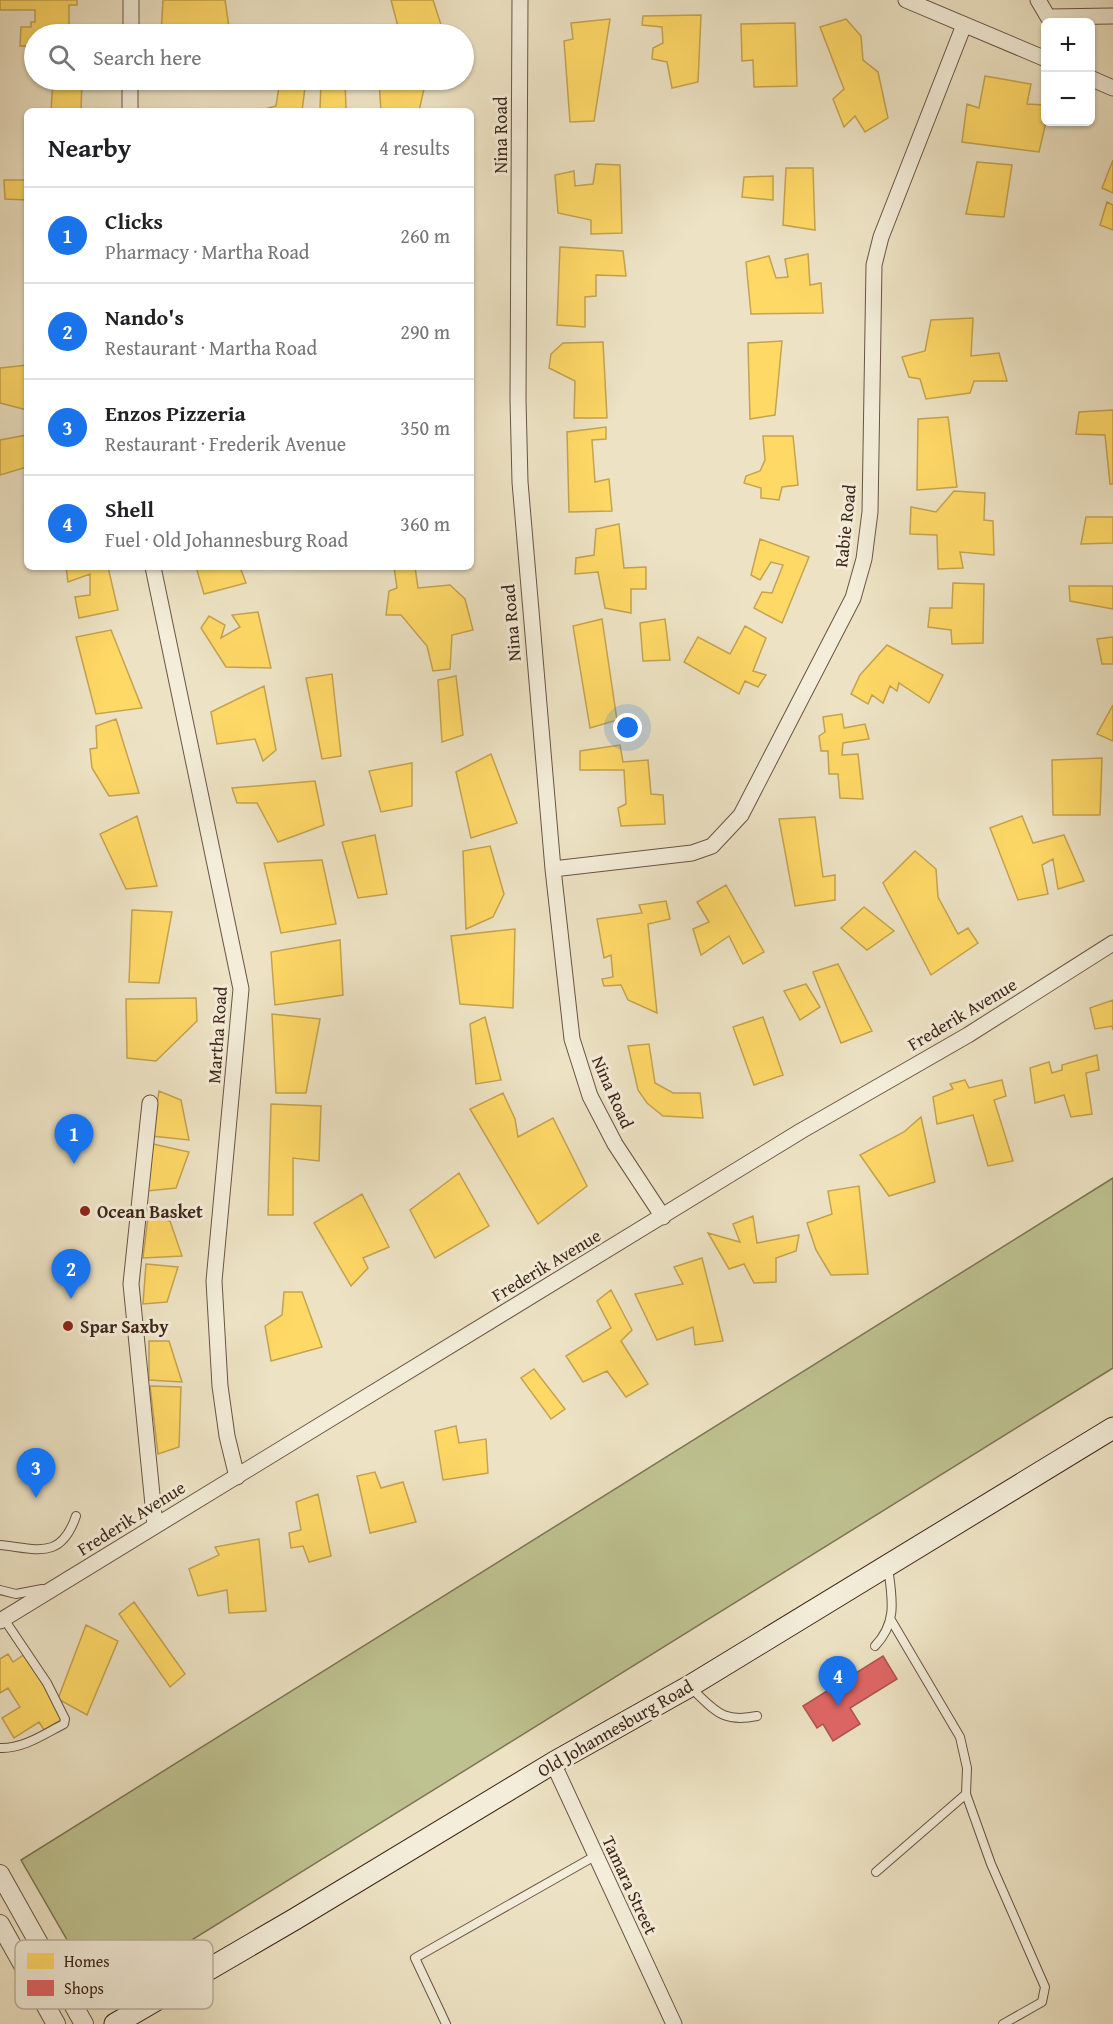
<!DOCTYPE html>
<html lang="en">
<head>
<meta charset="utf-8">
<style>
  body { margin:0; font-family:"Gentium Book Plus",serif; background:#f2f2f2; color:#202124 }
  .controls { position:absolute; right:18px; top:18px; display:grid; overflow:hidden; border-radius:9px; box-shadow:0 2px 4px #0004 }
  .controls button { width:54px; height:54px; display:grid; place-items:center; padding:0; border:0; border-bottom:2px solid #e0e0e0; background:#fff; color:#202124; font:30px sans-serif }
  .you { position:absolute; left:628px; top:728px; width:21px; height:21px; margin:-15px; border:4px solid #fff; border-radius:50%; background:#1a73e8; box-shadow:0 0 0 9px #1a73e833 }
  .badge { display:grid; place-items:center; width:39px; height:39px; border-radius:50%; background:#1a73e8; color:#fff; font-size:20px; font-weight:700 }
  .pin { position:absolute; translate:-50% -50px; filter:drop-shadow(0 2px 3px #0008) }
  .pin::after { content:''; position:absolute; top:32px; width:21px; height:18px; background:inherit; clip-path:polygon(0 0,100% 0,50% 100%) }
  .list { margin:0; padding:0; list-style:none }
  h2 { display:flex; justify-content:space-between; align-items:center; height:78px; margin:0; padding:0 24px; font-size:26px }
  h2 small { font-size:20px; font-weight:400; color:#757577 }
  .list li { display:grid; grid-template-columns:39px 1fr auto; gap:18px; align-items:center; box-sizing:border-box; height:96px; padding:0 24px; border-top:2px solid #e0e0e0 }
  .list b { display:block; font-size:22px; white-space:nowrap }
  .list p { margin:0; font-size:20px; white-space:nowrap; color:#757577 }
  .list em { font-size:20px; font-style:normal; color:#757577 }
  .icon { flex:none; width:33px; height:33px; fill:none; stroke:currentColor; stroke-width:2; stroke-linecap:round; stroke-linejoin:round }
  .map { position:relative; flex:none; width:1113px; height:2024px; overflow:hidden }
  .search { position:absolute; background:#fff; box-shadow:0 2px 4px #0004; left:24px; top:24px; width:450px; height:66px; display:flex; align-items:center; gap:15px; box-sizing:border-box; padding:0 21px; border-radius:33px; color:#757577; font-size:22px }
  .panel { position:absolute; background:#fff; box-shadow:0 2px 4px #0004; left:24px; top:108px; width:450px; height:462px; border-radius:9px }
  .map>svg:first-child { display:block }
  .green { fill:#bec290; stroke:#7e7455; stroke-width:1.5 }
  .homes { fill:#ffd966; stroke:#c5a34f; stroke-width:1.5 }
  .shops { fill:#e06666; stroke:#af524f; stroke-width:1.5 }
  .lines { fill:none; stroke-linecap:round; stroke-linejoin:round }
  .service-casing { stroke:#6a5444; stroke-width:10 }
  .minor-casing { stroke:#6a5444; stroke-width:17 }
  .tertiary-casing { stroke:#6a5444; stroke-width:20 }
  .secondary-casing { stroke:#3e251a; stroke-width:23 }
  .service { stroke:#f3edd9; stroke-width:8 }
  .minor { stroke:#f3edd9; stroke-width:15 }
  .tertiary { stroke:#f3edd9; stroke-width:18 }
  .secondary { stroke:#f3edd9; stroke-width:21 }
  .poi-dot { fill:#8f2418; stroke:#f3edd9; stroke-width:2 }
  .labels { text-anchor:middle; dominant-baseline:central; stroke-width:6; stroke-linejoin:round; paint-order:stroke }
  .street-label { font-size:18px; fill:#3e251a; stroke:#f3edd9 }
  .poi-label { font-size:18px; font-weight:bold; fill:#3e251a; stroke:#f3edd9; text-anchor:start }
  .key { fill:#f3edd9; stroke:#bdb1a0; stroke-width:1.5 }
  .key-label { font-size:16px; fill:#3e251a }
</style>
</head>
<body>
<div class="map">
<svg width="1113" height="2024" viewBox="0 0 1113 2024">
  <rect width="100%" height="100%" fill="#ede3c4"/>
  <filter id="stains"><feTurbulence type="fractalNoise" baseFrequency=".00333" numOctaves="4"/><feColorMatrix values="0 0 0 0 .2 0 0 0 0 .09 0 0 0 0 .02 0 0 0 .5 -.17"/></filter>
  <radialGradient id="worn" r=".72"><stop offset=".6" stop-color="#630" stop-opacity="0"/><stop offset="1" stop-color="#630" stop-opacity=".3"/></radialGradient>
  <path class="green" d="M1113,1178V1368L100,1997L21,1860Z"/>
  <path class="homes" d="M0,0H77V5H69V29H57V34H34V51H32L33,46H20L21,27H31V22H35V10H0Z
    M163,0H225L230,34H161Z
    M391,0H433L444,34H400Z
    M701,15L698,82L672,88L667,62L652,59L653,48L663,43L662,27L642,25L643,16Z
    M610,19L594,121L570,122L564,41L573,39L571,23Z
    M846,19L861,36L863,60L878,72L888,118L865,132L855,116L844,127L833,99L844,89L820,27Z
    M795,23L797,86L754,87L753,60L742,61L741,24Z
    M985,76L1031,84L1027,104L1046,105V122L1039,152L962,142L967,104L979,108Z
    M53,80H82L81,111H51Z
    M280,80H306L302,111H257L276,106Z
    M321,80H345L346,109L352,111H320Z
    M379,80H426L419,111H381Z
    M1113,160V193L1102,188Z
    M977,162L1012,165L1004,217L966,214Z
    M596,164L620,165L622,233L591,234V220L558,213L555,175L574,171L575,186L593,184Z
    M786,168H813L815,230L783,225Z
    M773,176V200L742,197L744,177Z
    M4,180H27V200L5,199Z
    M1107,202L1113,205V230L1100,225Z
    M560,247L623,251L626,276L596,275V296L585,297V327L557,325Z
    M808,254L810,285L821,283L823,313L751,314L746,262L769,256L776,278L788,277L785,259Z
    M973,318L971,356L999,353L1007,381H974L970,393L926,399L920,379L909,377L902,357L925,351L931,320Z
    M782,341L775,415L750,419L748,343Z
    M603,342L607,418H574L575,381L549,368L551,354L563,343Z
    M27,365V410L0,403V368Z
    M1113,410V484H1110L1105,435L1076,434L1079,412Z
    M948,417L957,487L917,490L918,419Z
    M606,427V439L592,440L595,482L609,479L612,511L569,512L567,432Z
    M27,435V467L0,475V440Z
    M763,436H793L798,485L782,487L779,500L761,498V488L744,483L746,476L760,471L765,460Z
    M954,491L985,493L984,520L993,521L994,555L960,552L963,568L938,569L937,535L910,534L911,507L936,512Z
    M1086,517H1113V543L1081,544Z
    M619,524L624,568L646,567V589H631V613L605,608L598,572L575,574L576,558L594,555L596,529Z
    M760,539L809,557L782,623L754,608L762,592L772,593L783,565L771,562L760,580L751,575Z
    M66,567H108L118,610L79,618L75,597L90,595V574L68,582Z
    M196,567H240L246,583L204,594Z
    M394,567H415L418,588L450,585L465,599L473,630L452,635L450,669L433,671L427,646L401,615H386L389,591L397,588Z
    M953,583L984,584L983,643L952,644L951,630L928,627L930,608H952Z
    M1069,586H1113V609L1070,601Z
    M258,612L271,668L226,667L201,628L209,616L225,625L221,638L240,627L232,615Z
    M602,619L617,720L590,728L573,626Z
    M665,619L670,660L643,661L640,623Z
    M745,626L766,638L753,671L766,675L758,687L745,681L739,694L684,662L698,637L730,654Z
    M111,630L142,708L96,714L76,637Z
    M1113,637V664H1102L1097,639Z
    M887,645L943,675L929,703L899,683L897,691L890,686L883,703L872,695L868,704L851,694L860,675Z
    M332,674L341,756L322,759L306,678Z
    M456,676L463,735L442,742L438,680Z
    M264,686L276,750L263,761L255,739L217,744L211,712Z
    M1113,705V741L1097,734Z
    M842,714L844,728L865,724L869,739L843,743L842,755L858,754L863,799L840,798L838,774H829L828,751H821L819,736L825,732L823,717Z
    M116,719L139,793L109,796L92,768L90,749L97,748L96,726Z
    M620,745L623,762L648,760L651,794L663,795L665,824L621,826L618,808L626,804L624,770H580V751Z
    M491,754L517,823L471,838L456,772Z
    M1102,758L1100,815H1053L1052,760Z
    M412,763V806L381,812L369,771Z
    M315,781L324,825L278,842L257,803H237L232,788Z
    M137,816L157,886L126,889L100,834Z
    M1022,816L1033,843L1064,835L1084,881L1058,889L1053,859L1042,865L1048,894L1018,900L990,828Z
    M815,817L823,877L835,875V900L795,906L779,819Z
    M375,835L387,894L358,898L342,842Z
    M490,846L504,894L493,917L466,929L463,851Z
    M915,851L936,869L938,897L958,934L968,928L978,943L931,975L883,883Z
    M322,860L336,924L281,933L264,863Z
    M726,885L764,952L743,964L729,936L701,955L693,929L709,922L697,902Z
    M666,901L670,919L648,924L657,1013L628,1000L621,985L604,986L602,979L613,977L611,955L604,958L597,919L642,913L639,905Z
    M864,907L894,931L867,950L841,928Z
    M132,910L172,912L159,983L129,982Z
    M515,929L513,1008L460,1004L451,936Z
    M340,940L343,995L275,1005L271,952Z
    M838,964L872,1031L841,1043L813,972Z
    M806,984L820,1007L800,1020L784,991Z
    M196,998L197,1021L156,1061L127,1058L126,999Z
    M1113,1000V1030L1112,1026L1095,1029L1090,1008Z
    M272,1014L320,1019L306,1093H276Z
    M485,1017L501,1080L476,1084L470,1024Z
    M763,1017L783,1075L754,1085L733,1027Z
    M649,1044L655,1083L673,1093H700L703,1118L663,1116L647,1103L638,1090L628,1046Z
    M1097,1055L1099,1070L1086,1073L1092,1114L1071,1117L1064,1095L1035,1103L1030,1068L1049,1062L1052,1073L1062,1070V1065Z
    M965,1080L969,1088L1002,1080L1006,1096L994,1100L1013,1161L988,1166L973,1115L937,1124L933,1097L953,1089L950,1084Z
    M159,1091L181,1100L189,1140L152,1136Z
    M503,1093L515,1119L518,1137L553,1118L587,1186L538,1224L470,1109Z
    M271,1104L321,1106L319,1161L293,1158V1215H268Z
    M921,1117L935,1182L889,1196L860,1155L904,1132Z
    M153,1144L189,1152L176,1188L147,1191Z
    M459,1173L489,1226L435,1258L410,1210Z
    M859,1186L868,1274L831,1275L816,1250L807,1223L832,1214L828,1191Z
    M362,1194L389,1247L363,1258L368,1268L351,1286L314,1223Z
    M753,1216L757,1243L799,1235L796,1251L776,1258V1282L754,1283L744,1264L729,1269L708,1233L740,1242L733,1224Z
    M148,1217L170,1221L182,1256L143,1258Z
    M702,1258L723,1341L695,1345L693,1327L657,1340L635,1294L683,1284L674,1267Z
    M146,1264L178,1267L167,1302L143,1304Z
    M611,1290L632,1330L621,1341L648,1384L626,1397L607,1371L583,1382L566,1356L611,1328L597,1301Z
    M284,1292H302L322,1347L271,1361L265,1326L282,1315Z
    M149,1341H169L182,1382L149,1380Z
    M534,1369L565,1409L551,1419L521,1378Z
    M150,1386L181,1387L179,1447L158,1454Z
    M456,1426L459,1443L486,1439L488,1473L443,1480L435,1431Z
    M375,1472L381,1488L403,1482L416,1522L370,1533L357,1476Z
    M318,1494L331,1556L309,1562L303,1546L291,1548L289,1533L301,1530L296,1502Z
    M259,1539L266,1611L229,1613L227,1590L198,1596L189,1569L219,1555L215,1547Z
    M134,1602L185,1674L170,1687L119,1614Z
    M86,1625L118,1641L87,1715L58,1699Z
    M8,1654L13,1662L25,1654L64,1718L44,1730L39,1722L14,1738L2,1718L20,1707L8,1688L0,1693V1659Z"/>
  <path class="shops" d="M883,1656L897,1679L850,1708L860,1724L833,1741L823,1724L817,1728L803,1706Z"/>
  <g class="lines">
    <g class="service-casing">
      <path id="service" d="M0,1545C38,1549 61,1560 76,1516
        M0,1590L16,1594L42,1589
        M875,1646C898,1622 892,1598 888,1567
        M692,1689C716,1711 722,1723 757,1716
        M0,1748C23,1749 44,1734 64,1724L65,1719L47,1683L4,1619
        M966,1794L991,1864L1045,1987L1042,2002L1003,2024
        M876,1872L966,1794L967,1768L960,1737L891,1620
        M446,2024L415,1958L595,1856"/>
    </g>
    <g class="minor-casing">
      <path id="minor" d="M520,0L518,400L520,482L553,869L572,1039L590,1096L615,1144L663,1217
        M906,0L1046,59
        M1038,0L1048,17L1113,16
        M131,34V0
        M1090,78L1113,88
        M130,111V80
        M153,567L241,989L214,1281L220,1386L227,1436L237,1477
        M553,869L692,853L712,846L741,815L853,598L864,559L870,512L874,265L881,237L964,25
        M150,1103L131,1284L155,1525
        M0,1621L801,1131L968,1035L1113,943
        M553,1763L674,2024"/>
    </g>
    <g class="tertiary-casing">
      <path id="tertiary" d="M0,1874L84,2024
        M0,1924L56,2024"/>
    </g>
    <g class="secondary-casing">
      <path id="secondary" d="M115,2024L295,1919L553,1763L690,1686L1113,1428"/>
    </g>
    <use href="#service" class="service"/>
    <use href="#minor" class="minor"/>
    <use href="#tertiary" class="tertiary"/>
    <use href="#secondary" class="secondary"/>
  </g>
  <g class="poi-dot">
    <circle cx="85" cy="1211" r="6"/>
    <circle cx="68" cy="1326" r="6"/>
  </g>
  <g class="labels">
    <g class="street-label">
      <text transform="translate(500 135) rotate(-90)">Nina Road</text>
      <text transform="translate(845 526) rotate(-84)">Rabie Road</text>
      <text transform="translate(511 623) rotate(-95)">Nina Road</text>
      <text transform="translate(962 1014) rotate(-31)">Frederik Avenue</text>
      <text transform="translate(217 1035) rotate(-86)">Martha Road</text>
      <text transform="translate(613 1092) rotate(66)">Nina Road</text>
      <text transform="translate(546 1265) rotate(-31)">Frederik Avenue</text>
      <text transform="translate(131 1518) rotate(-32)">Frederik Avenue</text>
      <text transform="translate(615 1728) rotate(-30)">Old Johannesburg Road</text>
      <text transform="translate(630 1885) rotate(65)">Tamara Street</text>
    </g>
    <g class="poi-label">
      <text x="97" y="1211">Ocean Basket</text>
      <text x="80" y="1326">Spar Saxby</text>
    </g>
  </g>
  <rect x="15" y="1940" width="198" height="69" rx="9" class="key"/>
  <rect x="27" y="1953" width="27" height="16" fill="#ffd966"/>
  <rect x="27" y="1980" width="27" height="16" fill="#e06666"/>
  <g class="key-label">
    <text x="64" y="1967">Homes</text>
    <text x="64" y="1994">Shops</text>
  </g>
  <rect width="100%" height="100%" filter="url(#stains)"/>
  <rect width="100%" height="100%" fill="url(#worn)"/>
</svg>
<div class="controls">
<button>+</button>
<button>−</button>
</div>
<div class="you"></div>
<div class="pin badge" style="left:74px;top:1164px">1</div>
<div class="pin badge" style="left:71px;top:1299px">2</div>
<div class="pin badge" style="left:36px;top:1498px">3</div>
<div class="pin badge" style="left:838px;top:1706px">4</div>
<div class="search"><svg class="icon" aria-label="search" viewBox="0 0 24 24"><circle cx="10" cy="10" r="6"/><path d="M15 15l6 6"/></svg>Search here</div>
<section class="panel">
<h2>Nearby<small>4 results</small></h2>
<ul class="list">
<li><span class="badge">1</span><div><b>Clicks</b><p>Pharmacy · Martha Road</p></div><em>260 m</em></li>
<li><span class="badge">2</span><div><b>Nando's</b><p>Restaurant · Martha Road</p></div><em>290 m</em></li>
<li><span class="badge">3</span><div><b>Enzos Pizzeria</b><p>Restaurant · Frederik Avenue</p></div><em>350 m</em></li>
<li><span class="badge">4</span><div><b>Shell</b><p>Fuel · Old Johannesburg Road</p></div><em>360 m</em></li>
</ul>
</section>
</div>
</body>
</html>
